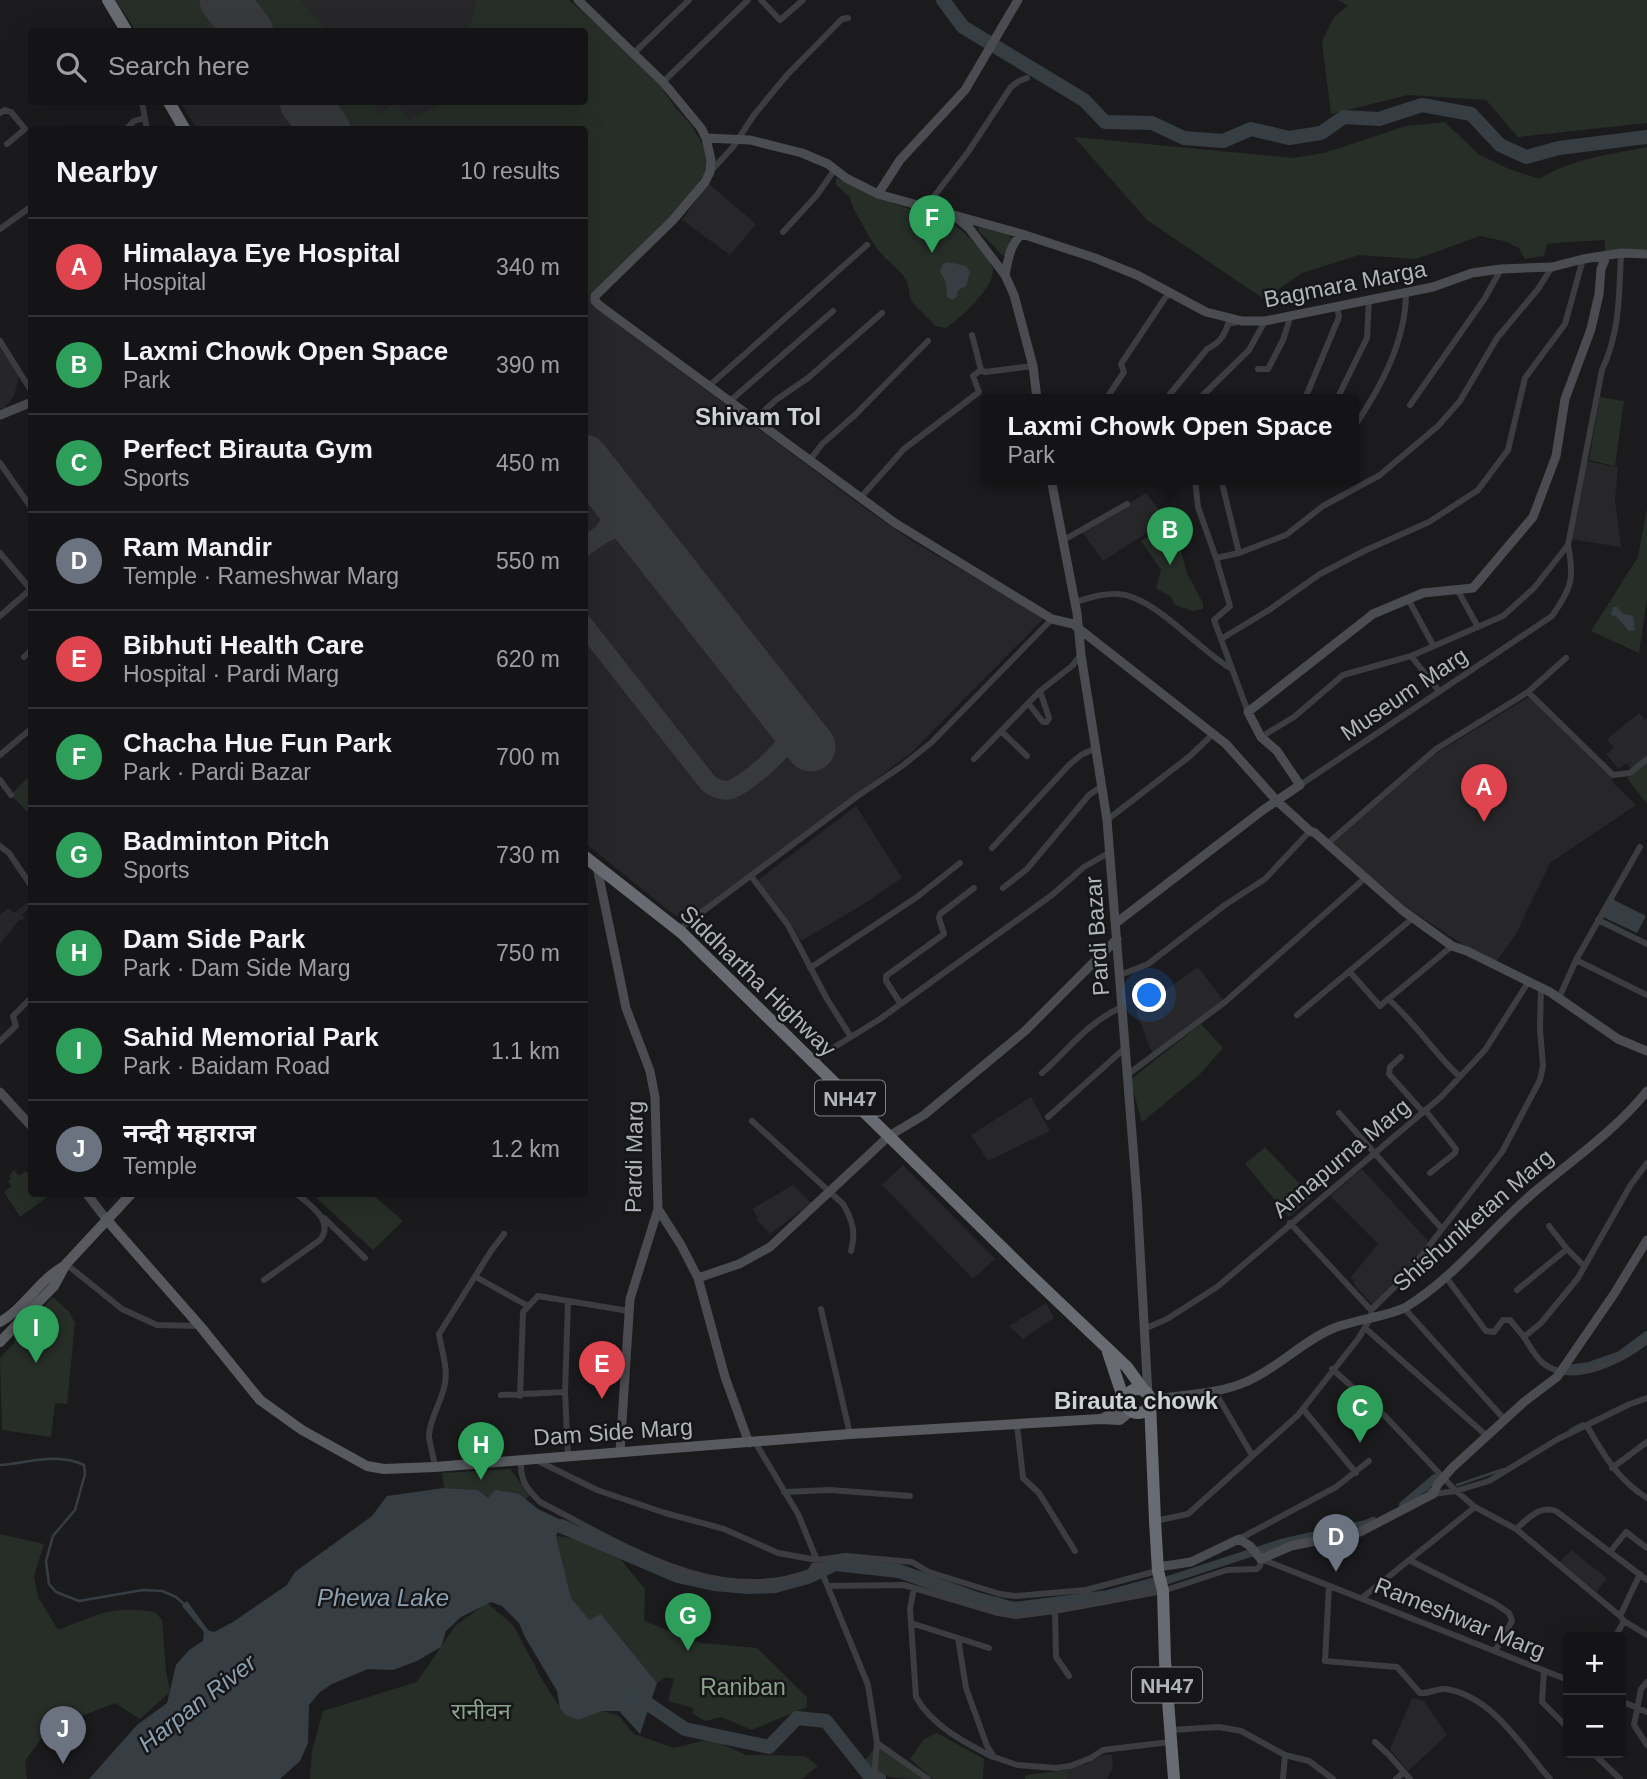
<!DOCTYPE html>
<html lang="en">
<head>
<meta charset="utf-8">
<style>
  body { margin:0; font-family:Arial,"Noto Sans Devanagari",sans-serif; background:#212123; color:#f1f3f6 }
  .controls { position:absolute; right:21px; bottom:21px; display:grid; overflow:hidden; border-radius:7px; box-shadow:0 7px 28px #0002 }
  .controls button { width:63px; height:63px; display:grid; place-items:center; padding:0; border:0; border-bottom:2px solid #333335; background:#141416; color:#f1f3f6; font:35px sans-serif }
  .you { position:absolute; left:1150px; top:996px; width:24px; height:24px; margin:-18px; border:5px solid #fff; border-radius:50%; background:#1a73e8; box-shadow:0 0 0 10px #1a73e833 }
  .badge { display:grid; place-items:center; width:46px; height:46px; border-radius:50%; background:#ddab53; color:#fff; font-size:23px; font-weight:700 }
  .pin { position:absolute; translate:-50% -58px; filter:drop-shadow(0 2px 4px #0008) }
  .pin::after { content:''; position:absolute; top:37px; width:24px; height:21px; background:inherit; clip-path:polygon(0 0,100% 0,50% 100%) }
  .popup { position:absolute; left:981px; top:394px; width:378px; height:91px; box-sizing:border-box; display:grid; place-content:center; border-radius:7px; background:#141416; filter:drop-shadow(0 2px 5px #0005); font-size:23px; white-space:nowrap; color:#9d9ea1 }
  .popup b { font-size:26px; color:#f1f3f6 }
  .popup::after { content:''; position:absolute; left:50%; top:100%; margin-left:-14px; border:14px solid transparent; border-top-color:#141416 }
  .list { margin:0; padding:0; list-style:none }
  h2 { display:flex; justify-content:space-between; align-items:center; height:91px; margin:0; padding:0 28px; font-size:30px }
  h2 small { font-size:23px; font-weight:400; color:#9d9ea1 }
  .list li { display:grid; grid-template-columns:46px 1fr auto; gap:21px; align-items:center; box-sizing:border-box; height:98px; padding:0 28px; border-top:2px solid #333335 }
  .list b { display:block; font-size:26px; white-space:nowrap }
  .list p { margin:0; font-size:23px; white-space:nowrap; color:#9d9ea1 }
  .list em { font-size:23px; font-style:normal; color:#9d9ea1 }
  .icon { flex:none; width:38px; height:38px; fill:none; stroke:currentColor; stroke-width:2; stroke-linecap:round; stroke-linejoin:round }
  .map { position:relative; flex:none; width:1647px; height:1779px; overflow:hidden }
  .search { position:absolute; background:#141416; box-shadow:0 7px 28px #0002; left:28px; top:28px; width:560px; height:77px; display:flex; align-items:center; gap:18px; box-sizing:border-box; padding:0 24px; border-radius:7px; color:#9d9ea1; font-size:26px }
  .panel { position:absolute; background:#141416; box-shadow:0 7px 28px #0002; left:28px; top:126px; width:560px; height:1071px; border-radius:7px }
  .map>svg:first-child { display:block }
  .built { fill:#27272a }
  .green { fill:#272e28 }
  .water { fill:#363e44 }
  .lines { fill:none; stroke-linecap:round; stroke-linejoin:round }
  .stream { stroke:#363e44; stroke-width:2.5 }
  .canal { stroke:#363e44; stroke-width:8 }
  .river { stroke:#363e44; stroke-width:14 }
  .taxiway { stroke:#38393c; stroke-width:19 }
  .runway { stroke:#38393c; stroke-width:49 }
  .street { stroke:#3c3d41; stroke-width:6 }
  .secondary { stroke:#4a4c51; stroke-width:9 }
  .primary { stroke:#595a60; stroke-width:10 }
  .highway { stroke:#696b72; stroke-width:12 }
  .labels { text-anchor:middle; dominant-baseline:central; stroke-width:5; stroke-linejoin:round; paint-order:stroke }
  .shield { fill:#161618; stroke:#818489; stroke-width:2 }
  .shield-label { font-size:21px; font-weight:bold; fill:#afb3ba }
  .street-label { font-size:23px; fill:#afb3ba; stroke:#161618 }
  .park-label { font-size:23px; fill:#89a38a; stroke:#161618 }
  .neighbourhood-label { font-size:24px; font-weight:bold; fill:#cfd2d7; stroke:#161618 }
  .water-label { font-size:24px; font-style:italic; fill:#8ba0b1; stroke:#161618 }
</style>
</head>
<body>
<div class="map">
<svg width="1647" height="1779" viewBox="0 0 1647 1779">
  <rect width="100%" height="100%" fill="#1b1b1d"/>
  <path class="built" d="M116,0H569L663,89L672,104L692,125L703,149L630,259L591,293V304L870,512L914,542L1042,617V620L911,753L694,915L682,918L673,914L585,843L584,130L197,129L180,102H584V32L136,31Z
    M708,183L756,224L730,255L682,220Z
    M0,347L19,376L14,396L5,408L0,409Z
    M1586,461L1618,467L1615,501L1621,547L1570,539Z
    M1146,493L1167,520L1103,561L1082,532Z
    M1527,698H1530L1610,776L1615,785L1636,805L1550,863L1516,934L1496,962L1462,944L1402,904L1333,843L1434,755Z
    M1639,713L1645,720L1647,718V757L1632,769L1626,763L1619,769L1606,754L1614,748L1607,739Z
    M856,806L902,878L859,907L801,941L792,925L758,880Z
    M28,902L31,907L22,915L25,919L18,921L0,944V915L8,908L14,913Z
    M1198,967L1223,1000L1152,1053L1136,1011Z
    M1031,1097L1050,1131L988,1161L971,1135Z
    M903,1165L995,1259L973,1279L882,1185Z
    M1362,1169L1429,1242L1427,1256L1376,1308L1356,1287L1351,1277L1378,1244L1330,1196Z
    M793,1185L811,1203L770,1234L757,1220L758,1218L752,1209Z
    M1046,1303L1054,1318L1023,1339L1009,1326Z
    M1571,1550L1607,1578L1597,1592L1560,1562Z
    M1412,1698L1424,1701L1447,1735L1408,1771L1390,1749Z
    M1106,1754L1112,1755L1113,1768L1107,1779H1067V1770L1073,1766L1084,1765Z"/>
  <path class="green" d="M116,0H201L226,31H136Z
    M251,0H301L326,31H275Z
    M477,0H569C597,25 629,48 654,76C661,85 665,94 672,103C687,124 713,144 705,173C671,222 629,260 585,299L584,130L351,129L329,102H372L380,114L395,102L409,120L445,102H584V32L468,31Z
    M1338,0H1647V123L1518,137L1486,100L1408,95L1331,114L1322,41L1334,17L1348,6Z
    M1445,122L1478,154L1509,169L1539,179C1571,159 1611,154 1647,147V249L1605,251V240L1555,243L1547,244L1544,256L1525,259L1519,248L1504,241L1480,236L1416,259L1359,255L1302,273L1264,299L1147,220L1074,137L1293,158L1324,153L1406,126Z
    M836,178C873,198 912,209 952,224C961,227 994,261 993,271C992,290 960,318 946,328L936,326L912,302C908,295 910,287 906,280C900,268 887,262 879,251C872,242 851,207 850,197L836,185Z
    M979,227L1009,235L1011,238L1006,256L1002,255L978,230Z
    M1600,397L1624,401L1615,466L1589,460Z
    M1647,509V598L1639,653L1591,631L1638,557Z
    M1167,524L1174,525L1187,573L1203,603V609L1193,611L1175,605L1171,597L1156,588L1161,570L1141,541Z
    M1647,761V804L1627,778Z
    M31,774V816L11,795Z
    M1201,1024L1223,1048L1200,1074L1142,1122L1130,1080Z
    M1265,1147L1312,1197L1289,1217L1245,1164Z
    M14,1170L19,1176L26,1171L31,1178L32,1194H44L47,1197L20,1217L4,1192L11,1186L8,1182L11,1179L9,1176Z
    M312,1194H372L403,1221L373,1250Z
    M53,1297L69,1312L75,1323L67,1404L55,1403L51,1437L2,1430L0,1358L13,1344L17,1336Z
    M510,1469L530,1495L525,1500L519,1495L488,1498L478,1490L444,1488L442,1473Z
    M0,1534L44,1544L34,1576L38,1597L58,1630C97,1615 112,1605 155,1612L162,1620L166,1671L170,1692L140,1719L115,1703L48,1729L25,1761L27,1779H0Z
    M556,1536L591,1541L621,1560L645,1589L644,1621L701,1643L757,1648L807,1697V1707L752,1730L721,1717L705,1721L693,1714V1708L668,1701L674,1679L666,1677L657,1683L601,1614L589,1621L571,1598Z
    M487,1603L513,1625L544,1683L565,1715L578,1720L602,1711L618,1715L634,1734L674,1748L711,1739L746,1755L805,1756L818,1766L802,1779H310L312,1751L323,1711L417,1682L455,1626Z
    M937,1733L984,1759L983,1779H933L910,1759L924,1739Z
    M876,1746L883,1749L925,1779C901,1779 880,1779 862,1764Z
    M1067,1770V1779H1025L1026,1775Z"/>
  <path class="water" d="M947,262L966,266L970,272L966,286L958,290L957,296L953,300L947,297L946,282L940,272L943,264Z
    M1613,607H1617L1624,614L1633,616L1635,630L1629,631L1616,616L1611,615Z
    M1612,899L1646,916L1637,933L1601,916Z
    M444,1488L478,1490L488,1498L496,1490L519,1494L538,1509L563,1521L556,1536L571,1598L589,1620L601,1614L657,1683L640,1734L619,1711H602L578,1720L565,1715L560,1708L557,1691L525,1637L519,1623L502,1606L491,1602L461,1617L446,1631L441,1647L417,1661L393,1670L368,1669L332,1684L320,1692L309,1705L308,1743L300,1761L280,1779H89L137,1725L167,1703L176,1665L189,1650L203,1641L204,1632L182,1606L187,1601L208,1630L214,1632L233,1622L287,1585L295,1572L372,1516L387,1496Z"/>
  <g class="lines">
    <path class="stream" d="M1570,1430L1583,1423
      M0,1465C29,1463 56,1452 84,1465L85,1474L75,1510L53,1536L46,1561L49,1584L56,1592L79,1601L143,1590L162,1591L176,1597L184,1604
      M1457,1485L1504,1469
      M1421,1491L1432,1489"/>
    <path class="canal" d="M1568,1369L1589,1366L1620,1355L1647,1335
      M1403,1505L1435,1478
      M1168,1580L1281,1543L1366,1524L1373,1521"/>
    <path class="river" d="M943,0L963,27L1084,100L1105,122L1152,123L1184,138L1223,141L1251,129L1289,138L1321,133L1344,117L1379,119L1422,105L1471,114L1500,145L1526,157L1559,148L1647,137
      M561,1526L678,1576L714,1584L748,1587L775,1586L808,1577L835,1564L899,1571L977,1599L1014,1609L1108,1597L1156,1584
      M635,1695L685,1729L769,1747L797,1718L826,1721L868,1774L879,1779"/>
    <path class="taxiway" d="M604,532C615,516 616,503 606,486
      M584,547C607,530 625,516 649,541
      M584,625L708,783C714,788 720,791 729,790C742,787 783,753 787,740C790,730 788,721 784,713"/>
    <path class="runway" d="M224,0L249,32
      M304,102L326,130
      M584,459L811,747"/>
    <path class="street" d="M761,0L780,20L803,0
      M634,53L689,0
      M663,82L748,0
      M142,102L147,130
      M0,113L5,110L11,112L25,129L7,144
      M125,130L134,121L144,118
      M710,172L733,147L754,115L787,75L842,19L848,18
      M925,208L968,152L1011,87L1019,81L1027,78
      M0,229L32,206
      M783,232L817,195L835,169
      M972,335L981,370L985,372L1033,366
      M0,341L32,392
      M1258,369H1268L1283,340L1291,315
      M709,386L867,245
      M1307,394L1339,317L1337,306
      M1106,399L1124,372L1121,364L1165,298L1170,294
      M1166,399L1207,349C1219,343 1224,337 1228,324L1237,322
      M1199,399L1249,350L1265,321
      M1337,399L1367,338L1369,299
      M730,401L833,311
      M1410,405L1485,298L1501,269
      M755,419L776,400L808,378L882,313
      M1354,427C1381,387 1406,341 1406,292
      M810,460L822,444L855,415L928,341
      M0,463L32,509
      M1195,479L1198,507L1216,558
      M1221,479L1239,553
      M861,497L904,449L979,392L973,376L981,370
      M1062,541L1127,504
      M0,553L32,591
      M1457,589L1478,627
      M1408,599L1433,645
      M1075,602C1089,598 1103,593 1118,594C1154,596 1198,649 1230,668
      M0,616L32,588
      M1221,639L1269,610L1320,574L1364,551L1429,522L1478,490L1508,450L1525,378L1565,324L1583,259
      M1411,656L1439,691
      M24,657L32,649
      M1528,692L1566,658
      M1028,703L1043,722H1047L1049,718L1040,691
      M1248,712L1214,620L1230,606L1216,558L1239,553L1286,535L1323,506L1380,475L1438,426L1460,401L1497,338L1538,289L1552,267
      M1001,731L1027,756
      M1261,737L1294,717L1343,675L1411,656L1503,616L1534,588L1568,545
      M0,755L32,728
      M974,759L1040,691L1072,666L1081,655
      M0,780L11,795
      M1300,785L1552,616C1571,588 1575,580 1568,545L1602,370C1620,332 1619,295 1621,253
      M1107,820L1190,756L1213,734
      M1327,844L1436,749L1528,692L1613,775L1630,773L1647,759
      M0,846L9,853L32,887
      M992,848L1069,765L1081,755L1096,748
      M751,876L788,925L827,999L851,1037
      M1003,888L1027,869L1089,795L1102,786
      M1598,920L1647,944
      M678,930L859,795L902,766L932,742L1052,619
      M1576,960L1647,995
      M810,968L917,897L960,863
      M1350,972L1380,1006L1452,946
      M1120,975L1148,964L1225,905L1265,879L1310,831
      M1559,998L1576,960L1640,847
      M1388,999C1415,1022 1433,1052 1459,1076
      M901,1004L886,981V976L944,934L939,918L940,914L974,888
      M1297,1015L1413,918
      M0,1041L16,1026L13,1016L32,997
      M1401,1057L1390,1067L1389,1074L1423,1112
      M812,1061L880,1019L1052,895L1084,867L1110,852
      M1042,1073C1068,1050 1089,1021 1122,1007
      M1127,1075L1225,1002L1365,878
      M1425,1110L1456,1149L1455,1153L1430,1173
      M1339,1113L1442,1229L1502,1152L1540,1080L1543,1066L1540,1029L1541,987
      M1048,1117L1125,1048
      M752,1121L843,1204C853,1221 856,1233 851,1251
      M1647,1163L1630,1186L1578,1278L1541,1323L1524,1337C1529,1345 1536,1358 1544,1364C1573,1386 1623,1360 1647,1341
      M324,1218L365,1258
      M1549,1226L1567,1249
      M66,1264L122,1309L157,1325L199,1326
      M1445,1276L1486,1331L1494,1332L1503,1320H1510L1524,1337
      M476,1277L528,1306
      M264,1280L320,1240C335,1221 310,1205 297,1194
      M1517,1290L1567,1249L1584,1266
      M568,1302L565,1392L568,1456
      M1404,1308L1505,1420
      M821,1309L850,1434
      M1371,1310L1407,1275L1442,1229
      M1365,1328L1487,1436
      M1144,1329L1167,1319L1217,1287L1441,1097L1485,1050L1529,981
      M1332,1369L1384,1415L1456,1491L1489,1481L1558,1439L1630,1404L1647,1398
      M1215,1392L1252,1455
      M501,1395L565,1392
      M520,1396L523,1312L538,1296L629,1311
      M1303,1409L1356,1473
      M1017,1425L1023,1478L1039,1493L1075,1551
      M1587,1426C1604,1455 1617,1479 1647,1498
      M755,1442L798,1514L868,1685L877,1743L874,1779
      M521,1460C520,1480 526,1488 540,1502C623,1544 714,1607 810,1572L817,1560
      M538,1461L597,1490L665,1513L724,1529L778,1553L817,1560L846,1556L912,1562L929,1572L1000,1594L1015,1596L1086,1590L1157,1571
      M435,1467C434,1457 429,1443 429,1435C430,1419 440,1404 444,1388C449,1370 442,1353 439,1334L491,1251L504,1234
      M1612,1468L1647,1442
      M784,1492L830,1490L910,1496
      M1433,1494L1456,1491L1475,1507
      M1155,1521L1188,1514L1298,1415L1358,1339L1372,1316L1371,1310L1290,1223
      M1516,1529L1620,1616L1624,1621L1615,1637
      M1239,1539L1336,1487L1369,1461
      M1610,1552L1626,1532L1647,1548
      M1409,1560L1494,1603L1509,1613L1512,1621L1495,1651
      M828,1586L904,1585L998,1613L1016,1616L1055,1611L1163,1591L1227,1570L1257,1569L1260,1566L1261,1559L1568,1680
      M1329,1586L1325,1661L1397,1667L1420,1693C1429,1694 1437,1688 1446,1689C1492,1696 1522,1747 1550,1779
      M914,1588L910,1609L911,1623L958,1638L966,1688L987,1746L994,1757L1017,1765L1056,1768L1070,1766L1091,1758L1103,1750L1170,1742
      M1362,1598L1475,1507L1516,1529C1529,1518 1539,1505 1556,1511L1647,1580
      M1055,1611L1056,1657L1069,1676
      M1620,1616L1640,1574
      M1624,1621L1647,1635
      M911,1623L916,1697C931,1725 965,1743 993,1757
      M958,1638L989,1648
      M1544,1671L1542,1702L1568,1728
      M1647,1682L1641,1689L1634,1725L1647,1745
      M1621,1701L1647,1712
      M1171,1730L1219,1727L1241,1731L1285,1755L1309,1761L1333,1779
      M1375,1742L1389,1755L1410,1779
      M877,1743L928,1779
      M1593,1753L1620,1779
      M1283,1779L1285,1755
      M1396,1779L1404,1772"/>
    <path class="secondary" d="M578,0L663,82L701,128L706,138L711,160L710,172L705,182L673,220L595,296V301L599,305L895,523L1052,619L1073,624L1226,744L1276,800L1310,831L1315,833L1402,910L1452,946L1467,951L1550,992L1618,1039L1647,1051
      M706,138L750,140L802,153L828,164L846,178L878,194L1022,234L1095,258L1137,275L1206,312L1242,321H1265L1433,287L1472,273L1501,269L1552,267L1583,259L1621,253L1647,254
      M878,194L900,160L965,90L1018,0
      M956,217L969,228L1005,275L1014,295L1033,366L1037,399
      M1005,275C1008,260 1010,244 1022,234
      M0,415L32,402
      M1051,479L1077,613L1081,655L1107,820L1137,1197L1148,1395
      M597,867L626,1008L650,1071L655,1097L658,1209L630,1299L620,1452
      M1116,923L1263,810L1300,785L1277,751L1261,737L1248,712L1373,614L1423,593L1473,588L1533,517L1556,456L1565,399L1591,329L1599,294L1601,269L1606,257
      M0,1092L32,1127
      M87,1194L106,1219
      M658,1209L681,1245L698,1278L725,1377L749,1443
      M698,1278L739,1264L770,1247L889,1136L924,1115L1025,1031L1117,939
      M1150,1400C1183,1394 1217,1395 1248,1381C1279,1367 1304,1340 1334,1328C1354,1320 1390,1316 1406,1307C1453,1279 1491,1229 1532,1194C1571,1161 1616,1130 1647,1091
      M1158,1567L1191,1562L1239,1539L1250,1546L1261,1559L1291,1546L1360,1532L1433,1494L1438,1484L1452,1468L1524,1402L1557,1377L1614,1294L1647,1240"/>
    <path class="primary" d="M106,1219L200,1326L260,1400L302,1430L367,1466L384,1469L435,1467L850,1434L1100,1419L1120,1420L1131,1411
      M0,1322C25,1308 39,1280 64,1266
      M0,1342L54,1286L66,1264L131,1194
      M1103,1418L1112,1414L1126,1402"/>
    <path class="highway" d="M108,0L127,32
      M169,102L185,130
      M584,856L682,933L1026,1271L1127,1367L1145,1392
      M1108,1352L1122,1394L1126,1398
      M1126 1401a12 12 0 1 1 24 0a12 12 0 1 1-24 0Z
      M1150,1402L1155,1521L1158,1571L1163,1591L1165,1661L1174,1779"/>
  </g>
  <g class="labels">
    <g class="shield">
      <rect x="815" y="1080.5" width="70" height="35" rx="5"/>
      <rect x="1132" y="1667.5" width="70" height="35" rx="5"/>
    </g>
    <g class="shield-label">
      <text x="850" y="1098">NH47</text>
      <text x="1167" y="1685">NH47</text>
    </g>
    <g class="street-label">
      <text transform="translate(1345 284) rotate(-11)">Bagmara Marga</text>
      <text transform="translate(1404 694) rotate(-34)">Museum Marg</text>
      <text transform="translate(1097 936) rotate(-94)">Pardi Bazar</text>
      <text transform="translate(758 981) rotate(44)">Siddhartha Highway</text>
      <text transform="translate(634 1157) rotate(-89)">Pardi Marg</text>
      <text transform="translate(1341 1158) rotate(-40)">Annapurna Marg</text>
      <text transform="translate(1473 1220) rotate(-41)">Shishuniketan Marg</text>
      <text transform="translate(613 1432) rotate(-4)">Dam Side Marg</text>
      <text transform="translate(1460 1618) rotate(22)">Rameshwar Marg</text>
    </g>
    <g class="park-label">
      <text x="743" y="1687">Raniban</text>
      <text x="481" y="1711">रानीवन</text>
    </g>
    <g class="neighbourhood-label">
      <text x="758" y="416">Shivam Tol</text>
      <text x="1136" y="1400">Birauta chowk</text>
    </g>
    <g class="water-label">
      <text x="383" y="1597">Phewa Lake</text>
      <text transform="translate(197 1703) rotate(-38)">Harpan River</text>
    </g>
  </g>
</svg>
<div class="controls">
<button>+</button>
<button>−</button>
</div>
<div class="you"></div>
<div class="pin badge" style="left:1484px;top:822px;background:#e0444e">A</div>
<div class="pin badge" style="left:1170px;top:565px;background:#2e9e5b">B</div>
<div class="popup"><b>Laxmi Chowk Open Space</b>Park</div>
<div class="pin badge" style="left:1360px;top:1443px;background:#2e9e5b">C</div>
<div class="pin badge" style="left:1336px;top:1572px;background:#6b7280">D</div>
<div class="pin badge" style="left:602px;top:1399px;background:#e0444e">E</div>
<div class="pin badge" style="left:932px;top:253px;background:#2e9e5b">F</div>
<div class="pin badge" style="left:688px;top:1651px;background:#2e9e5b">G</div>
<div class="pin badge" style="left:481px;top:1480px;background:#2e9e5b">H</div>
<div class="pin badge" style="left:36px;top:1363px;background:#2e9e5b">I</div>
<div class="pin badge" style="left:63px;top:1764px;background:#6b7280">J</div>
<div class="search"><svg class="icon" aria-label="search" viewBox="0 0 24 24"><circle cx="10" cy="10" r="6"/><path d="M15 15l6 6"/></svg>Search here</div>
<section class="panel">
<h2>Nearby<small>10 results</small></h2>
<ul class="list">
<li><span class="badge" style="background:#e0444e">A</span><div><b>Himalaya Eye Hospital</b><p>Hospital</p></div><em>340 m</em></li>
<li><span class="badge" style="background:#2e9e5b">B</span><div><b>Laxmi Chowk Open Space</b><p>Park</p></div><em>390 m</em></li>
<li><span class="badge" style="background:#2e9e5b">C</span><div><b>Perfect Birauta Gym</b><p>Sports</p></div><em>450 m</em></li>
<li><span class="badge" style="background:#6b7280">D</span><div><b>Ram Mandir</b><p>Temple · Rameshwar Marg</p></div><em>550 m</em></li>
<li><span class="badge" style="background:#e0444e">E</span><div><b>Bibhuti Health Care</b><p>Hospital · Pardi Marg</p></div><em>620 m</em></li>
<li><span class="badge" style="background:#2e9e5b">F</span><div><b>Chacha Hue Fun Park</b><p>Park · Pardi Bazar</p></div><em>700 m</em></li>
<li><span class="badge" style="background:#2e9e5b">G</span><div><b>Badminton Pitch</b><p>Sports</p></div><em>730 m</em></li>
<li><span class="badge" style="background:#2e9e5b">H</span><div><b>Dam Side Park</b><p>Park · Dam Side Marg</p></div><em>750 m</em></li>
<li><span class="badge" style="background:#2e9e5b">I</span><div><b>Sahid Memorial Park</b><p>Park · Baidam Road</p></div><em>1.1 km</em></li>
<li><span class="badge" style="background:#6b7280">J</span><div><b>नन्दी महाराज</b><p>Temple</p></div><em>1.2 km</em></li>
</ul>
</section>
</div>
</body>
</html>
